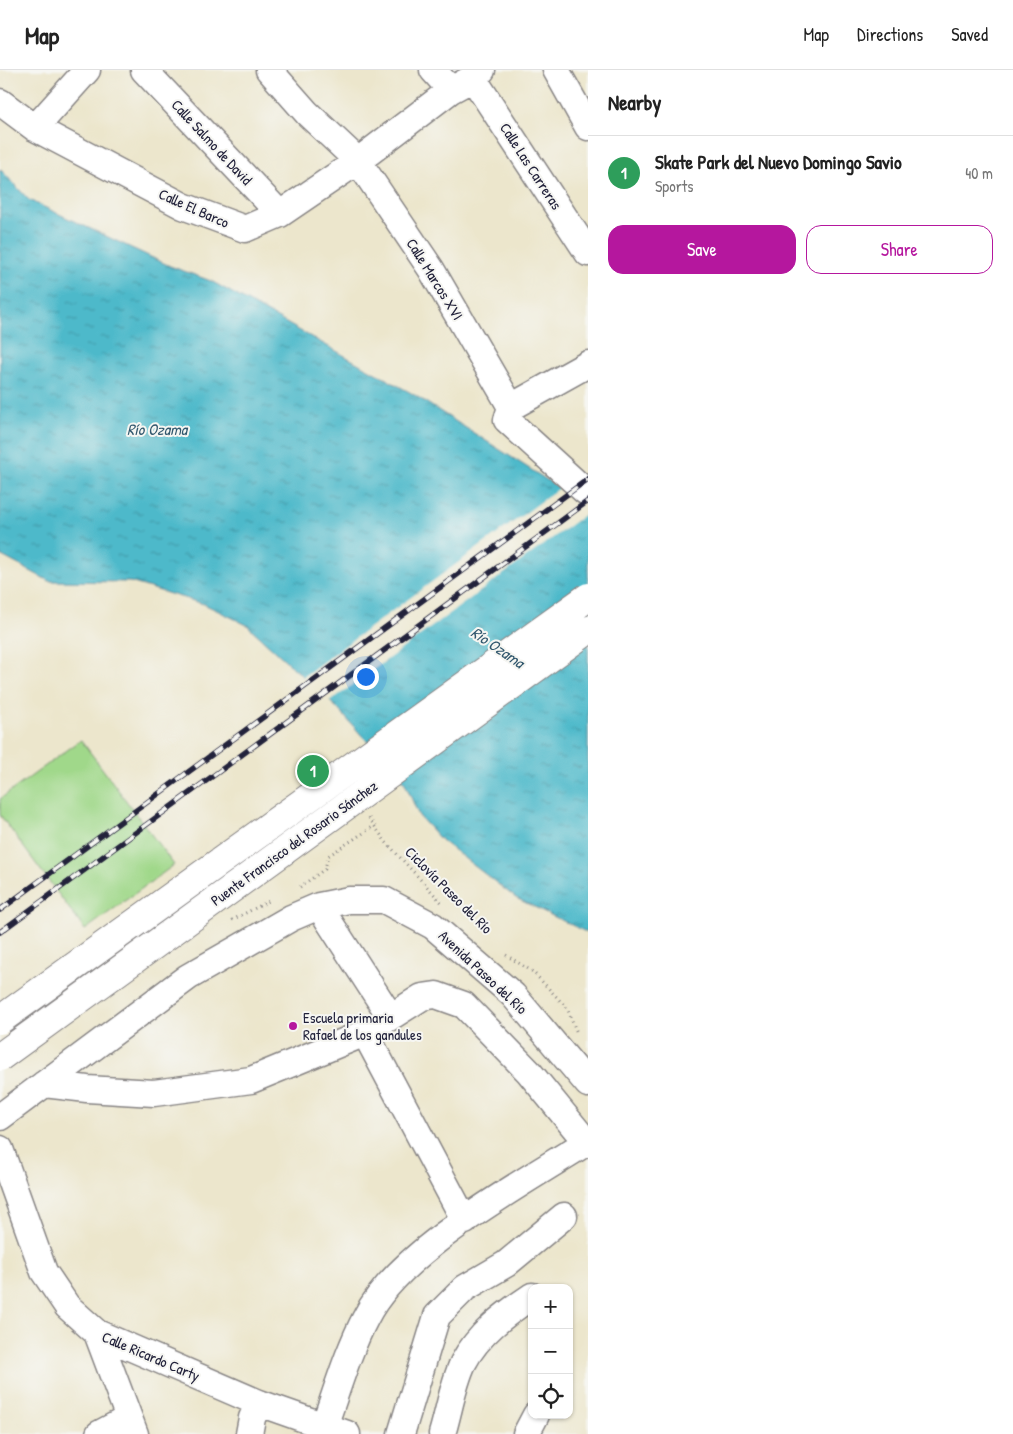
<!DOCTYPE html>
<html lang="en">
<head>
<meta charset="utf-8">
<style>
  body { margin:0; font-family:"Patrick Hand",sans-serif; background:#f2f2f2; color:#222 }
  .controls { position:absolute; right:15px; bottom:15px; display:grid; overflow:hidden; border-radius:10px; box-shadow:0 1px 4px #0004 }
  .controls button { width:45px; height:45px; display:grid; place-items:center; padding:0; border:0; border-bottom:1px solid #e0e0e0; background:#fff; color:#222; font:25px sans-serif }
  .you { position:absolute; left:365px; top:606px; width:18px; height:18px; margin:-12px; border:4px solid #fff; border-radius:50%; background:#1a73e8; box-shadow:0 0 0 8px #1a73e833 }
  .badge { display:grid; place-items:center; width:32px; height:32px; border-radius:50%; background:#b5179e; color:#fff; font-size:16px; font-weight:700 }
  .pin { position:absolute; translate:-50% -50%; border:2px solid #fff; box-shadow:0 1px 5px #0006 }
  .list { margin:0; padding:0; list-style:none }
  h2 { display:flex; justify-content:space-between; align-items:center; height:65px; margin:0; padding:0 20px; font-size:21px }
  h2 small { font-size:16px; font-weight:400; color:#767676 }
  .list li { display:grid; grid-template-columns:32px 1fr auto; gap:15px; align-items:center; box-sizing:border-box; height:75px; padding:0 20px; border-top:1px solid #e0e0e0 }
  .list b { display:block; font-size:19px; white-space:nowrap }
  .list p { margin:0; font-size:16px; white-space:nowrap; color:#767676 }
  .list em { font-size:16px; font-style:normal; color:#767676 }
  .actions { display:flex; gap:10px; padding:15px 20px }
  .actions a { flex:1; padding:11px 0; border:1px solid #b5179e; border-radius:15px; text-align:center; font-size:18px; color:#b5179e }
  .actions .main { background:#b5179e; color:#fff }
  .icon { flex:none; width:28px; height:28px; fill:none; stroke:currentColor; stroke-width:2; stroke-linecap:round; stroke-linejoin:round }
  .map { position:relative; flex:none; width:588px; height:1364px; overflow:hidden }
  header { display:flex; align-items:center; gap:30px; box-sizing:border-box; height:70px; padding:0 25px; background:#fff; border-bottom:1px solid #e0e0e0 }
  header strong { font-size:24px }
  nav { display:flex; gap:28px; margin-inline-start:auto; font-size:18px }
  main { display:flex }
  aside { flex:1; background:#fff }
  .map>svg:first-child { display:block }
  .pitch { fill:#a0d88a; stroke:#617d62 }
  .water { fill:url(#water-ripples); stroke:#386e82 }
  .pier { fill:#ece6cc }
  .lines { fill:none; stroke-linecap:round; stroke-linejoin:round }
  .minor-casing { stroke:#878484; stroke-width:29 }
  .path { stroke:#878484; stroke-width:3; stroke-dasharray:1 4; stroke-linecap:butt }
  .minor { stroke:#fff; stroke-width:26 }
  .rail-casing { stroke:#22223b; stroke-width:5.5 }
  .rail { stroke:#f6f6f2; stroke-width:4; stroke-dasharray:11; stroke-linecap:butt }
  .major-bridge-casing { stroke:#878484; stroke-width:30; stroke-linecap:butt }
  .major-bridge { stroke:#fff; stroke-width:28 }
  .poi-dot { fill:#b5179e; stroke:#f6f6f2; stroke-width:2 }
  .labels { text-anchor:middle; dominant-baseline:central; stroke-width:4; stroke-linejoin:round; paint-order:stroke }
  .street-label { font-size:15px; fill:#22223b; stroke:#f6f6f2 }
  .poi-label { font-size:15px; fill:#22223b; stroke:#f6f6f2; text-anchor:start }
  .water-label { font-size:16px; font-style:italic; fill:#31576d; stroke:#f6f6f2 }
</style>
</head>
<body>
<header>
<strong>Map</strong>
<nav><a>Map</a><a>Directions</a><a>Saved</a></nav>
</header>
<main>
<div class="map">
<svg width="588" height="1364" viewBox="0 0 588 1364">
  <defs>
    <pattern id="water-ripples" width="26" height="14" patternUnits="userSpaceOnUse" patternTransform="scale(1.25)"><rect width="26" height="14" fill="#4eb9ca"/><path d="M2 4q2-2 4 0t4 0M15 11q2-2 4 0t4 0" fill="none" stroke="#4096a5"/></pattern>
  </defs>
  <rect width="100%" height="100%" fill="#f6f6f2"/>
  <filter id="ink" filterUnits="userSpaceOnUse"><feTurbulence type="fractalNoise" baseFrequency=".02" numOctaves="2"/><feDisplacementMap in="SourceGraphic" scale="10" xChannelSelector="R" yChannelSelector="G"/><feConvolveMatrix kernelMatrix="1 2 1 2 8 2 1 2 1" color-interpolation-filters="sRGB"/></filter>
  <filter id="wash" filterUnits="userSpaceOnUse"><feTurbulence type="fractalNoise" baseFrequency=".0096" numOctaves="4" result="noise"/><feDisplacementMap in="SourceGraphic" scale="20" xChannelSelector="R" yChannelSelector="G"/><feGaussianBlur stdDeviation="1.12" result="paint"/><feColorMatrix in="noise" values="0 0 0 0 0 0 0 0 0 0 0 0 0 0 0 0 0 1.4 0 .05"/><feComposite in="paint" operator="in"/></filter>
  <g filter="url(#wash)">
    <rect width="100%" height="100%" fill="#ece6cc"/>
    <path class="pitch" d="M81,670L174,795L85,860L0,745V729Z"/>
    <path class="water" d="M0,99L29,130L170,196L211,211L413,324L572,426L588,434V863L516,828L442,771L419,746L405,713L336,637L247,555L204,534L130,512L49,511L0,485Z"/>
    <path class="pier" d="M561,417L588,431V442L328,633L301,608Z"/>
  </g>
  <g filter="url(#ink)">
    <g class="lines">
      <g class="minor-casing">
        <path id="minor" d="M144,0L280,144
          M269,0L307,43L358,91L431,199L511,337L507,350L585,421
          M433,0L451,20
          M556,0L588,57
          M473,8L588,183
          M0,32L35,58L183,136L245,159L280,144L358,91L451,20L473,8L482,0
          M35,58L87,0
          M511,337L588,294
          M319,836L390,946
          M365,963L465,1151
          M44,1014L87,1019L154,1023L251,1010L365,963L422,927L436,925L464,935L529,1002L588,1074
          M0,1047L188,907L291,848L319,836L349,830H384L433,856L513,925L588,1014
          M0,1079L44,1202L67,1236L97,1263L259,1333L347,1364
          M97,1263L135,1364
          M324,1356C337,1320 348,1281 366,1247C400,1179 522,1114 587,1072
          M99,1364L129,1348
          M249,1364L252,1348L259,1333
          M401,1364L437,1246L465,1218L506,1194L564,1146
          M442,1364C449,1341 453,1314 463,1293C478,1264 505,1244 532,1226
          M526,1364L536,1345"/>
      </g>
      <path class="path" d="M369,748L385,771L443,834
        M300,817L325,799L328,786L374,756
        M232,850L271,830
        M506,885L533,902L567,938L577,963"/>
      <use href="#minor" class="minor"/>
      <g class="rail-casing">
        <path id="rail" d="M0,840L588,409
          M0,862L588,431"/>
      </g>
      <use href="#rail" class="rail"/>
      <g class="major-bridge-casing">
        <path id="major-bridge" d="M0,950L588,527
          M0,987L588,560"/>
      </g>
      <use href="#major-bridge" class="major-bridge"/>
    </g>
  </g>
  <circle class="poi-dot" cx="293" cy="956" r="5"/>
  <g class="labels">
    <g class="street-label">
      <text transform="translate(212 72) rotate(47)">Calle Salmo de David</text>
      <text transform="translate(531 96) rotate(57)">Calle Las Carreras</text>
      <text transform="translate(194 138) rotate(24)">Calle El Barco</text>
      <text transform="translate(435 209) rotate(58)">Calle Marcos XVI</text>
      <text transform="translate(294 773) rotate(-36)">Puente Francisco del Rosario Sánchez</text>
      <text transform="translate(449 820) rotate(45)">Ciclovía Paseo del Río</text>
      <text transform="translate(483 902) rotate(43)">Avenida Paseo del Río</text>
      <text transform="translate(151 1286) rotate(23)">Calle Ricardo Carty</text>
    </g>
    <g class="poi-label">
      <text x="303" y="947">Escuela primaria<tspan x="303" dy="17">Rafael de los gandules</tspan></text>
    </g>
    <g class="water-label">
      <text x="157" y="359">Río Ozama</text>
      <text transform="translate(498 577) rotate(34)">Río Ozama</text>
    </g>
  </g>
</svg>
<div class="controls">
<button>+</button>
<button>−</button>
<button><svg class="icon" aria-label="locate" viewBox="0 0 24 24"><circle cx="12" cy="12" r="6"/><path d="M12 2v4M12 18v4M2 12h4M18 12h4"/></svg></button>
</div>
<div class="you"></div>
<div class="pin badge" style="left:313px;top:701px;background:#2e9e5b">1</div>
</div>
<aside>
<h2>Nearby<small></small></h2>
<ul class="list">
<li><span class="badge" style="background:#2e9e5b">1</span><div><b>Skate Park del Nuevo Domingo Savio</b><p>Sports</p></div><em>40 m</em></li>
</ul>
<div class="actions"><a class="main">Save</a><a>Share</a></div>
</aside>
</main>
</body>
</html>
